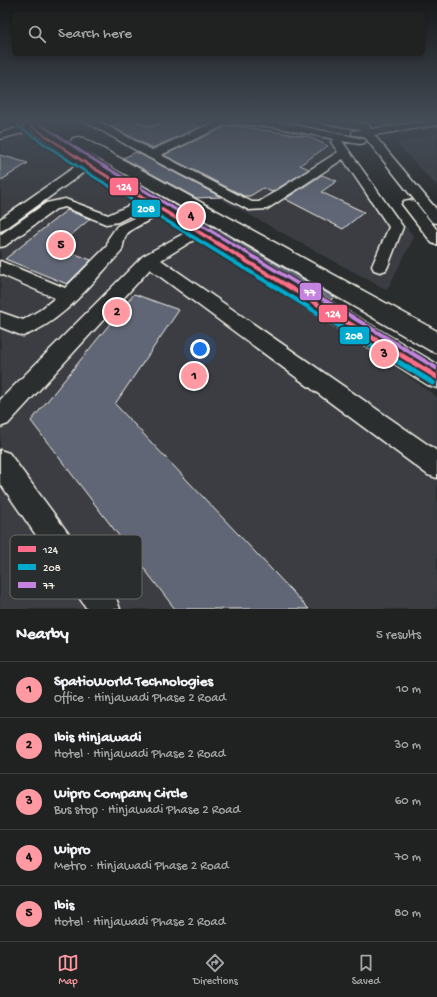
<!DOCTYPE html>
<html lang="en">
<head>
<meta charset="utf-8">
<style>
  body { margin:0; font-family:"Gochi Hand",sans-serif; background:#282a2a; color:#f1f3f6 }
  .you { position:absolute; left:200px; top:349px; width:14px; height:14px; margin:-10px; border:3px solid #fff; border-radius:50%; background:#1a73e8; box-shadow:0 0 0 6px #1a73e833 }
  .badge { display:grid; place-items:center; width:26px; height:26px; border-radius:50%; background:#ff9aa2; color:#111; font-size:13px; font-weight:700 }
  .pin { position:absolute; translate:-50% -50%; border:2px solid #fff; box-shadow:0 1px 4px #0006 }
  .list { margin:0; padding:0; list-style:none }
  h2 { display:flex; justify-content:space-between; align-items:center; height:52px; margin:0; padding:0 16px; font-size:17px }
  h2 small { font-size:13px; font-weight:400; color:#a2a4a5 }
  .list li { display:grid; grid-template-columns:26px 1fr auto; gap:12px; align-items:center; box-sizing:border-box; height:56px; padding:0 16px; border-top:1px solid #3d3f40 }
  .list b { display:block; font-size:15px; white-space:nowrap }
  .list p { margin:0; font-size:13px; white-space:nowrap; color:#a2a4a5 }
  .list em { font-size:13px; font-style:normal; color:#a2a4a5 }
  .icon { flex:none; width:22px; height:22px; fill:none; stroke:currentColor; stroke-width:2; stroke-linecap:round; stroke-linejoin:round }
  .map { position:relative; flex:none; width:437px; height:609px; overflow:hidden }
  .search { position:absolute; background:#202222; box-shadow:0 2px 6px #0003; left:12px; right:12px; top:12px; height:44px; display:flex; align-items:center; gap:10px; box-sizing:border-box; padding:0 14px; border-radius:6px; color:#a2a4a5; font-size:15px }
  .sheet { height:332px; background:#202222 }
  nav { display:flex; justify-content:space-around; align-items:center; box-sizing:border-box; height:56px; border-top:1px solid #3d3f40; background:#202222; font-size:11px; color:#a2a4a5 }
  nav a { display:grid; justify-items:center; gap:2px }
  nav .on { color:#ff9aa2 }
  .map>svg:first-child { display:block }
  .built { fill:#3a3e43 }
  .building { fill:#616675; stroke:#f4f1e8 }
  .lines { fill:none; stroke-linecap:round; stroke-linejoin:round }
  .minor-casing { stroke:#f4f1e8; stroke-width:3 }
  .major-casing { stroke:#f4f1e8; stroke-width:3 }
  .minor { fill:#2a2d2e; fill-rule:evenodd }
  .major { fill:#2a2d2e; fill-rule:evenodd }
  .bus-1-casing { stroke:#2a2d2e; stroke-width:3 }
  .bus-2-casing { stroke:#2a2d2e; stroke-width:3 }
  .bus-3-casing { stroke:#2a2d2e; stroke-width:3 }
  .bus-1 { fill:#fb6d88; fill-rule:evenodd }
  .bus-2 { fill:#00a9ce; fill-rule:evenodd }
  .bus-3 { fill:#c483df; fill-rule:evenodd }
  .key { fill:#2a2d2e; stroke:#676866; stroke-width:1 }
  .key-label { font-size:11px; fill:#f4f1e8 }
  .line-badge { stroke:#2a2d2e; stroke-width:1.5 }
  .badge-label { font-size:11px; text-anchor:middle; font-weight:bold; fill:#fff }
</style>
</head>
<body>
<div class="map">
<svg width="437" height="609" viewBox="0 0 437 609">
  <rect width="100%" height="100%" fill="#2a2d2e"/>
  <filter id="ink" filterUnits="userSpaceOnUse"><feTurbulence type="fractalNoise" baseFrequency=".025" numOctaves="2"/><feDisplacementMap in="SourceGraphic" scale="8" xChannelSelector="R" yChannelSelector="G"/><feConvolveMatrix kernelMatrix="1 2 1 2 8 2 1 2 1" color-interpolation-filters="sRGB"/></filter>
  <g filter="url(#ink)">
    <path class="built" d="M1,120L338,326L437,397V609H0Z
      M76,120H260L333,130L414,237L387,290Z
      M437,134V186L396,143Z"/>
    <path class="building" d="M127,120H137L140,124L151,127L166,123L168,120H185L200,127L152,148L111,126Z
      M227,126H237L309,137L328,146L300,165L309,169L272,192L263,188L250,196H244L164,155Z
      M136,152L147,158L221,197L196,198L123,158Z
      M0,155L28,163L0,181Z
      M107,165L334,297L331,300L104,166Z
      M322,175L337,181L321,192L364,212L343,229L285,199Z
      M67,210L90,219L57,247L91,260L67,284L5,259Z
      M134,294L179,310L115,404L309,609H175L31,421Z"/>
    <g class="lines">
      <g class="minor-casing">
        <path id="minor" d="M83,120H96L152,150L219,120L274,121L364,139L366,141L364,143L360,144L342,141L403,227L388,266L386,270L380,272L374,270L372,266L389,227L343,159L267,209L249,210L148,157ZM239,124L274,127L334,139L331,142L338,152L259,202H252L161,155L225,125Z
          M138,120H167L166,122C156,124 145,128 138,120Z
          M317,120C334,120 351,120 368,124L371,129L437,120V125L374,135L437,210V223L432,222L364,136L353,135L352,133L353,131L360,130V129L322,123Z
          M33,124L37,125L38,127L37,129L0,139V133Z
          M87,160L91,161L93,164L91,167L5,229L0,231V219L83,161Z
          M148,197L153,198L155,201L153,204L118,222L106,224L65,207L56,209L5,246L0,247V235L46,203L65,199L108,215Z
          M409,200L414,201L437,230V245L432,243L402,204L404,201Z
          M161,205L166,206L168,209L166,212C158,216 131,228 127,234C123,239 124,246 121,252C92,282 64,322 23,336L0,327V312L23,320L40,310L55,298L0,274V261L65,288L107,246L108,239L117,226Z
          M197,227L202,229L204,232L202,235L161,260L437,451V478L428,475L150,269L8,424L0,427V400L143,256L192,229Z
          M0,450L9,453L116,598L120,609H87L0,483Z"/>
      </g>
      <g class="major-casing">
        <path id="major" d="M16,120H30L92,161L437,364V388L428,385L82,167Z
          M78,137L83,138L437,331V353L429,350L73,144L71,141L73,138Z"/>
      </g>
      <use href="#minor" class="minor"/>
      <use href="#major" class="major"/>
      <g class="bus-1-casing">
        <path id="bus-1" d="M21,120H24L88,163L437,374V380L86,165Z"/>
      </g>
      <g class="bus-2-casing">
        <path id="bus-2" d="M17,125H19L84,169L435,381L436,383L435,385L433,386L431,385L82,171L17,127Z"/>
      </g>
      <g class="bus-3-casing">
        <path id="bus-3" d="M33,120H36L92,157L437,366V371L90,159Z"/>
      </g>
      <use href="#bus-1" class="bus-1"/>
      <use href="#bus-2" class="bus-2"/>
      <use href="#bus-3" class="bus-3"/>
    </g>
  </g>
  <linearGradient id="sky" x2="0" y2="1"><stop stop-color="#171919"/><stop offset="0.59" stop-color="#444c57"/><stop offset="1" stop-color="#444c57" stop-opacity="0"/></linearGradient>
  <rect width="437" height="205" fill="url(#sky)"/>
  <rect x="10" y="535" width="132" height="64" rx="6" class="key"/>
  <rect x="18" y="546" width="18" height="6" fill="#fb6d88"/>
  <rect x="18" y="564" width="18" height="6" fill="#00a9ce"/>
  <rect x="18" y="582" width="18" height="6" fill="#c483df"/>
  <g class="key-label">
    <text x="43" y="553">124</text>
    <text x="43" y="571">208</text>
    <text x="43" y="589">77</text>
  </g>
  <g class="line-badge">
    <rect x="109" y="177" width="30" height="19" rx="4" fill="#fb6d88"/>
    <rect x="131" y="199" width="30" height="19" rx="4" fill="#00a9ce"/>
    <rect x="299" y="282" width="23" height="19" rx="4" fill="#c483df"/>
    <rect x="318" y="304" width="30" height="19" rx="4" fill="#fb6d88"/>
    <rect x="339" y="326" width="31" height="19" rx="4" fill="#00a9ce"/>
  </g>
  <g class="badge-label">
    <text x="124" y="190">124</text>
    <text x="146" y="212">208</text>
    <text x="310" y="296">77</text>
    <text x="333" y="317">124</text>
    <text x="354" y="339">208</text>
  </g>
</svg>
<div class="you"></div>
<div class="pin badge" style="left:194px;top:376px">1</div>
<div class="pin badge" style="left:117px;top:312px">2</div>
<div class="pin badge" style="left:384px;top:354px">3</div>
<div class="pin badge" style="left:191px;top:216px">4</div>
<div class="pin badge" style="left:61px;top:245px">5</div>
<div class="search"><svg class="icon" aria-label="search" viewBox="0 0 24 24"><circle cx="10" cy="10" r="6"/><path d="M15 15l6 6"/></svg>Search here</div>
</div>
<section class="sheet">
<h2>Nearby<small>5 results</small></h2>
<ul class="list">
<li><span class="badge">1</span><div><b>SpatioWorld Technologies</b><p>Office · Hinjawadi Phase 2 Road</p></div><em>10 m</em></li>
<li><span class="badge">2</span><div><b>Ibis Hinjawadi</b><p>Hotel · Hinjawadi Phase 2 Road</p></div><em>30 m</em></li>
<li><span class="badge">3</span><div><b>Wipro Company Circle</b><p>Bus stop · Hinjawadi Phase 2 Road</p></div><em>60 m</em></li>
<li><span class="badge">4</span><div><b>Wipro</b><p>Metro · Hinjawadi Phase 2 Road</p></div><em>70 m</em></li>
<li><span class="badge">5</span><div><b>Ibis</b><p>Hotel · Hinjawadi Phase 2 Road</p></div><em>80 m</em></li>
</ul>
</section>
<nav>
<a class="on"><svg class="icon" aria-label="map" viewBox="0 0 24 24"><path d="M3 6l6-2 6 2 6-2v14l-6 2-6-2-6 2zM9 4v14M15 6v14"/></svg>Map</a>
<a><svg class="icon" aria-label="directions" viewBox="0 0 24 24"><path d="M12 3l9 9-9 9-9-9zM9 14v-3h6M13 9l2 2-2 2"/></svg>Directions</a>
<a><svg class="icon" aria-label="saved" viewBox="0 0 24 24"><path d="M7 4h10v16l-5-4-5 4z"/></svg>Saved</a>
</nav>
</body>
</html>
